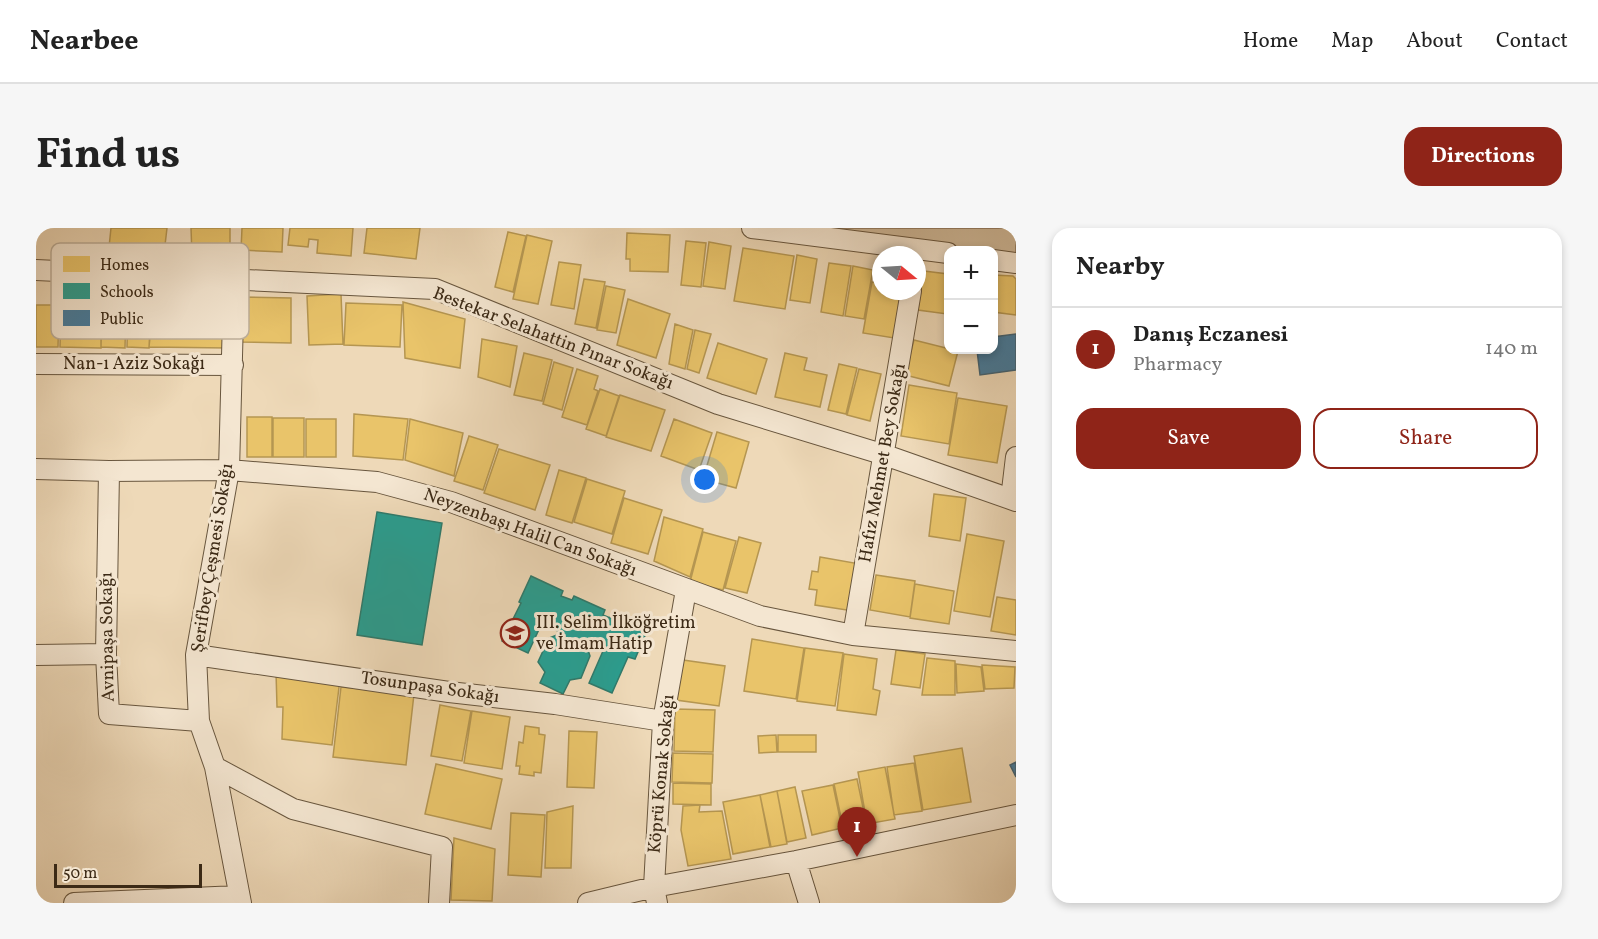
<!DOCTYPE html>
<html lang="en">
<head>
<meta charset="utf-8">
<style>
  body { margin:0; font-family:Vollkorn,serif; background:#f6f6f6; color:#222 }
  .controls { position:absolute; right:18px; top:18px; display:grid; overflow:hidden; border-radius:12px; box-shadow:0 3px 9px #0003 }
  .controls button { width:54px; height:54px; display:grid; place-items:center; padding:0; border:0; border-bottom:2px solid #e0e0e0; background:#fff; color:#222; font:30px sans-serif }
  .compass { position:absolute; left:836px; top:18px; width:54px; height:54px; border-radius:50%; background:#fff; box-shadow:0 3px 9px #0003; rotate:108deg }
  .scale { position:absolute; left:18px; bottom:15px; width:148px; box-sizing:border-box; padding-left:6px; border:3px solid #3c2a16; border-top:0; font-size:16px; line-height:21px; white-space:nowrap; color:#3c2a16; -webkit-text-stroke:4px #f4e6d1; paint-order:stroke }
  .you { position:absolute; left:669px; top:252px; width:21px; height:21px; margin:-15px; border:4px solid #fff; border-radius:50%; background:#1a73e8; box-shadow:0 0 0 9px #1a73e833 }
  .badge { display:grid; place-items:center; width:39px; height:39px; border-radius:50%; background:#8f2418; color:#fff; font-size:20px; font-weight:700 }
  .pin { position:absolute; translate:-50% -50px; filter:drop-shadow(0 2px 3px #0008) }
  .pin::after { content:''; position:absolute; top:32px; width:21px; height:18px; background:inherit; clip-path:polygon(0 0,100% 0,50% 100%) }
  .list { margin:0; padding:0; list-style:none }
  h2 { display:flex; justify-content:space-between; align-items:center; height:78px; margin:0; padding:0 24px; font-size:26px }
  h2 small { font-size:20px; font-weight:400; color:#767676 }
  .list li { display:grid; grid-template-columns:39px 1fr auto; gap:18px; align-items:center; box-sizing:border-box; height:84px; padding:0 24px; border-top:2px solid #e0e0e0 }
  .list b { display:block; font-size:22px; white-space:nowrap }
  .list p { margin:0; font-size:20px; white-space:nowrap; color:#767676 }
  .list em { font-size:20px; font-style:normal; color:#767676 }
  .actions { display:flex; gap:12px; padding:18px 24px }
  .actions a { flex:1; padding:14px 0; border:2px solid #8f2418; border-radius:18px; text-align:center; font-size:21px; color:#8f2418 }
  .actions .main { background:#8f2418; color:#fff }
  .map { position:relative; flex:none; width:980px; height:675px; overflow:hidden; border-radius:18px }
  header { display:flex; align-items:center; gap:36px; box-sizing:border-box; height:84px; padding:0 30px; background:#fff; border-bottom:2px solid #e0e0e0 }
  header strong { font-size:28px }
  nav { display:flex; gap:33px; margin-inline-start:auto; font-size:21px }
  .intro { display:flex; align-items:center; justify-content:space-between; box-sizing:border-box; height:144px; padding:0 36px }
  h1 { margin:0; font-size:42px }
  .button { padding:15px 27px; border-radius:18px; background:#8f2418; color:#fff; font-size:21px; font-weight:700 }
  main { display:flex; gap:36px; padding:0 36px }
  aside { flex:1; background:#fff; border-radius:18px; box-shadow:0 3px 9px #0003 }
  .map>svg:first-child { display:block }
  .green { fill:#d0bb9c; stroke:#867259; stroke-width:1.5 }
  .homes { fill:#e9c46a; stroke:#b59651; stroke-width:1.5 }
  .schools { fill:#2a9d8f; stroke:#2f7a6b; stroke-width:1.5 }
  .public { fill:#457b9d; stroke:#426374; stroke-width:1.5 }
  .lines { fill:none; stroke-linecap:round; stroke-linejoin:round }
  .minor-casing { stroke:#68563e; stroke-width:22 }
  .minor { stroke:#f4e6d1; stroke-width:20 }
  .labels { text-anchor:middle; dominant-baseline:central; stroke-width:6; stroke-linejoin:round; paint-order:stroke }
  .street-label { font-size:18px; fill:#3c2a16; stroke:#f4e6d1 }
  .poi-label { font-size:18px; fill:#3c2a16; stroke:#f4e6d1; text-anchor:start }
  .key { fill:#f4e6d1; stroke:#bdae99; stroke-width:1.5 }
  .key-label { font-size:16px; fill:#3c2a16 }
</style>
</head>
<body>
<header>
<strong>Nearbee</strong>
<nav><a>Home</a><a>Map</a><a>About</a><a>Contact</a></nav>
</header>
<div class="intro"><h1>Find us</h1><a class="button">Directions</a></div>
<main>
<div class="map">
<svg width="980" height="675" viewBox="0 0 980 675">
  <rect width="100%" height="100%" fill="#eed9b8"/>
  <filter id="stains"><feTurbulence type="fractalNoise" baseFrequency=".00333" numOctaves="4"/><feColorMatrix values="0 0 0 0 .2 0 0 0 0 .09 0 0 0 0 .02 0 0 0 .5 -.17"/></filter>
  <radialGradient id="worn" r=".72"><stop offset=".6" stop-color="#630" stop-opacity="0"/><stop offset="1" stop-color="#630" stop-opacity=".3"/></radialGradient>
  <path class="green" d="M756,0H980V27L957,22H943Z"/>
  <path class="homes" d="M75,0H131L128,26L91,22L90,31L72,29Z
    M155,0H194V27L156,28Z
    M206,0H247L246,24L205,22Z
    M254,0H317L315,28L281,25L282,12L273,11L272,19L252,17Z
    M331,0H384L380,31L328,25Z
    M472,4L490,8L477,64L459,59Z
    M591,5L634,7L632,44L594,43V31H590Z
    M491,7L516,13L502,76L477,71Z
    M650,13L670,15L665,59L645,57Z
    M673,14L695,18L689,61L667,58Z
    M707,20L758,28L749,81L698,73Z
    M761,27L781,31L774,75L754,72Z
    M523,34L545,37L538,81L515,77Z
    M793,35L815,38L807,88L785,84Z
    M817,38L837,42L828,91L809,88Z
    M888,43L912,46L911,86L882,82Z
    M957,47L977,48L980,51V87L957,84Z
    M548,51L569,54L560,100L539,96Z
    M836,54L845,55V63H866L858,110L827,105Z
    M570,58L589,62L580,105L561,102Z
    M305,66L307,116L273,117L271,68Z
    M204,69L255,70V115L203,114Z
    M592,71L634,86L620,130L581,117Z
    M367,74L429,91L424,140L369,130Z
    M310,75L366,77L364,119L308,117Z
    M25,76L65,77V120L24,119Z
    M66,76L90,77L89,120L65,119Z
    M0,77H23L22,119H0Z
    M92,80L115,81L113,120L91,119Z
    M117,81L193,90L192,120L113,119Z
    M639,96L657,102L649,141L633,136Z
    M659,102L675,106L663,145L651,141Z
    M446,111L481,118L474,159L442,149Z
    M878,112L922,123L913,158L869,147Z
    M682,115L731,131L720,166L671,150Z
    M488,125L516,132L506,173L478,167Z
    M749,125L771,130L768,142L791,147L784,179L739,169Z
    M518,134L537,140L526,182L507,176Z
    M803,136L821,140L810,186L792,182Z
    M541,141L562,148L558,161L562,163L551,197L526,189Z
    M823,141L845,146L834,193L811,187Z
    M873,157L921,165L913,216L865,208Z
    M564,161L583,168L570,208L550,201Z
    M584,167L629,182L615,223L570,209Z
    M922,170L971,178L961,235L912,227Z
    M318,186L372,191L367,232L317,228Z
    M211,189H236V229H211Z
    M237,190H268V229H237Z
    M270,191H300V229H270Z
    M374,191L427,205L418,248L369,232Z
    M638,191L676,205L663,242L625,228Z
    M681,204L713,214L700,260L667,251Z
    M433,208L462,217L447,262L418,253Z
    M463,221L514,237L499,282L448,265Z
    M523,242L550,250L536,295L510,287Z
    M551,251L589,263L576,306L538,294Z
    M898,266L930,270L924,313L893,308Z
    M588,270L626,282L612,326L575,315Z
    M628,289L667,301L654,349L618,333Z
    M667,304L700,313L687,362L654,354Z
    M931,306L968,313L954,389L918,383Z
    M703,309L725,315L711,365L689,360Z
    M784,329L824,336L817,383L779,377L781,362L773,361L776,343L782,344Z
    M840,347L879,353L874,389L834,382Z
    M879,356L918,363L913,396L874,390Z
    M961,369L980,372V407L955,403Z
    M716,411L768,420L760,471L708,463Z
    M769,420L807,425L799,478L761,473Z
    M860,422L889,426L884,460L855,456Z
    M808,426L841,431L837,461L844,463L840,487L801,482Z
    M891,430L919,433V467H886Z
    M647,432L689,438L683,478L640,472Z
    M920,436L945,439L948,463L921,465Z
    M946,437L979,439L978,460L949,461Z
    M240,444L304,451L296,517L246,511L247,479H241Z
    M305,459L378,466L370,537L297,529Z
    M404,477L435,483L426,533L395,528Z
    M639,481L679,482L677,524L638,523Z
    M436,483L474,489L466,541L428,535Z
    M489,498L503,500V506L509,507L505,545L498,544V548L483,546L484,538H480L483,514L487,515Z
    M533,503L561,504L558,560L531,559Z
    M740,507L741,524L723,525L722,508Z
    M742,507H780V524H742Z
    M926,520L935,574L887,582L878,528Z
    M637,525L677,526L676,555L636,554Z
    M878,535L886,583L858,587L851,539Z
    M400,536L466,551L455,601L389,586Z
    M849,539L859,591L831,596L822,544Z
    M821,551L830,594L807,599L798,556Z
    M637,555L675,556V577L637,576Z
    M797,557L806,600L776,607L766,563Z
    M759,559L770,610L751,614L741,563Z
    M741,563L751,616L735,619L724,567Z
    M724,567L734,619L697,626L687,574Z
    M664,577L663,584L686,583L695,631L652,638L645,602L647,578Z
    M537,578L535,640H509L511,584Z
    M475,585L509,587L505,649L472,647Z
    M418,610L459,621L456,673L415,672Z"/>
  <path class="schools" d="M341,284L406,295L386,417L321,407Z
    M495,348L527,363L525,368L536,372L538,368L569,382L567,387L574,390L575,387L611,403L599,431L592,429L576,465L553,455L567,423L550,416L554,428L545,450L534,452L527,466L504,455L509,444L502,434L513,410L526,405L506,395L492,425L466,413L485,375L483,374Z"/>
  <path class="public" d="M980,106V142L944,147L941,122H957V109Z
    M980,534V549L974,537Z"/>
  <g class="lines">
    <g class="minor-casing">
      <path id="minor" d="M716,0L912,25
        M957,32L980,35
        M0,42L399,61L682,176L849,227L980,273
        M198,52L193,242L160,427L163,493L179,539L205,675
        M0,136L197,137
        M0,241L73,243L193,242L341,254L415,274L724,388L817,407L980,423
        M73,243L70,426L73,486L163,493
        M975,271L980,229
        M817,407L875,63
        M0,427L70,426
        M160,427L413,464L519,476L627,493
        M179,539L257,581L406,619L403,675
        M760,633L773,675
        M38,675L203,668
        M552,675L618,659L760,633L980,587
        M621,675L618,659L627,493L650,362"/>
    </g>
    <use href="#minor" class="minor"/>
  </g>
  <defs>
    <g id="school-ring" transform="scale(1.5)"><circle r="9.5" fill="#f4e6d1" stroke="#8f2418" stroke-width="1.5"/><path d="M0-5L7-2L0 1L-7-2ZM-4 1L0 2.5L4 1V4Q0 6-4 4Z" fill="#8f2418"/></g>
  </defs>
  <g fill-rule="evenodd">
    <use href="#school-ring" x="479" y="405"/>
  </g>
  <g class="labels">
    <g class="street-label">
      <text transform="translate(517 111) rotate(21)">Bestekar Selahattin Pınar Sokağı</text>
      <text x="98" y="136">Nan-ı Aziz Sokağı</text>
      <text transform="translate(847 235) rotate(-80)">Hafız Mehmet Bey Sokağı</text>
      <text transform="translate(494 305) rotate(20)">Neyzenbaşı Halil Can Sokağı</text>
      <text transform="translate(177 330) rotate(-81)">Şerifbey Çeşmesi Sokağı</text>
      <text transform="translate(72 409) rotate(-91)">Avnipaşa Sokağı</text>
      <text transform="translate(394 460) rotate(8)">Tosunpaşa Sokağı</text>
      <text transform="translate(626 546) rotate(-85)">Köprü Konak Sokağı</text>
    </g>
    <g class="poi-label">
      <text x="500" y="395">III. Selim İlköğretim<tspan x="500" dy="21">ve İmam Hatip</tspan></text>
    </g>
  </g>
  <rect x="15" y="15" width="198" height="96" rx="9" class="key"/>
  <rect x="27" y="28" width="27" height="16" fill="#e9c46a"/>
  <rect x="27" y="55" width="27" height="16" fill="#2a9d8f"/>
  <rect x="27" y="82" width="27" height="16" fill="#457b9d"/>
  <g class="key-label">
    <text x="64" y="42">Homes</text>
    <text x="64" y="69">Schools</text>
    <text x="64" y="96">Public</text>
  </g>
  <rect width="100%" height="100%" filter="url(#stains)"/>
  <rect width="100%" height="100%" fill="url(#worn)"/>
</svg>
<div class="controls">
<button>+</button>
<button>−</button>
</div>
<svg class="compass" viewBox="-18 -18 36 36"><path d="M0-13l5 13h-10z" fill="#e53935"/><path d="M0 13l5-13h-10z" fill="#767676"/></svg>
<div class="scale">50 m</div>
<div class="you"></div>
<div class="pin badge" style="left:821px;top:629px">1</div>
</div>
<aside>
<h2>Nearby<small></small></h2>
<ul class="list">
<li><span class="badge">1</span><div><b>Danış Eczanesi</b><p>Pharmacy</p></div><em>140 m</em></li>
</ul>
<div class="actions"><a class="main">Save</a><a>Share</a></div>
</aside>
</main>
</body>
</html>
